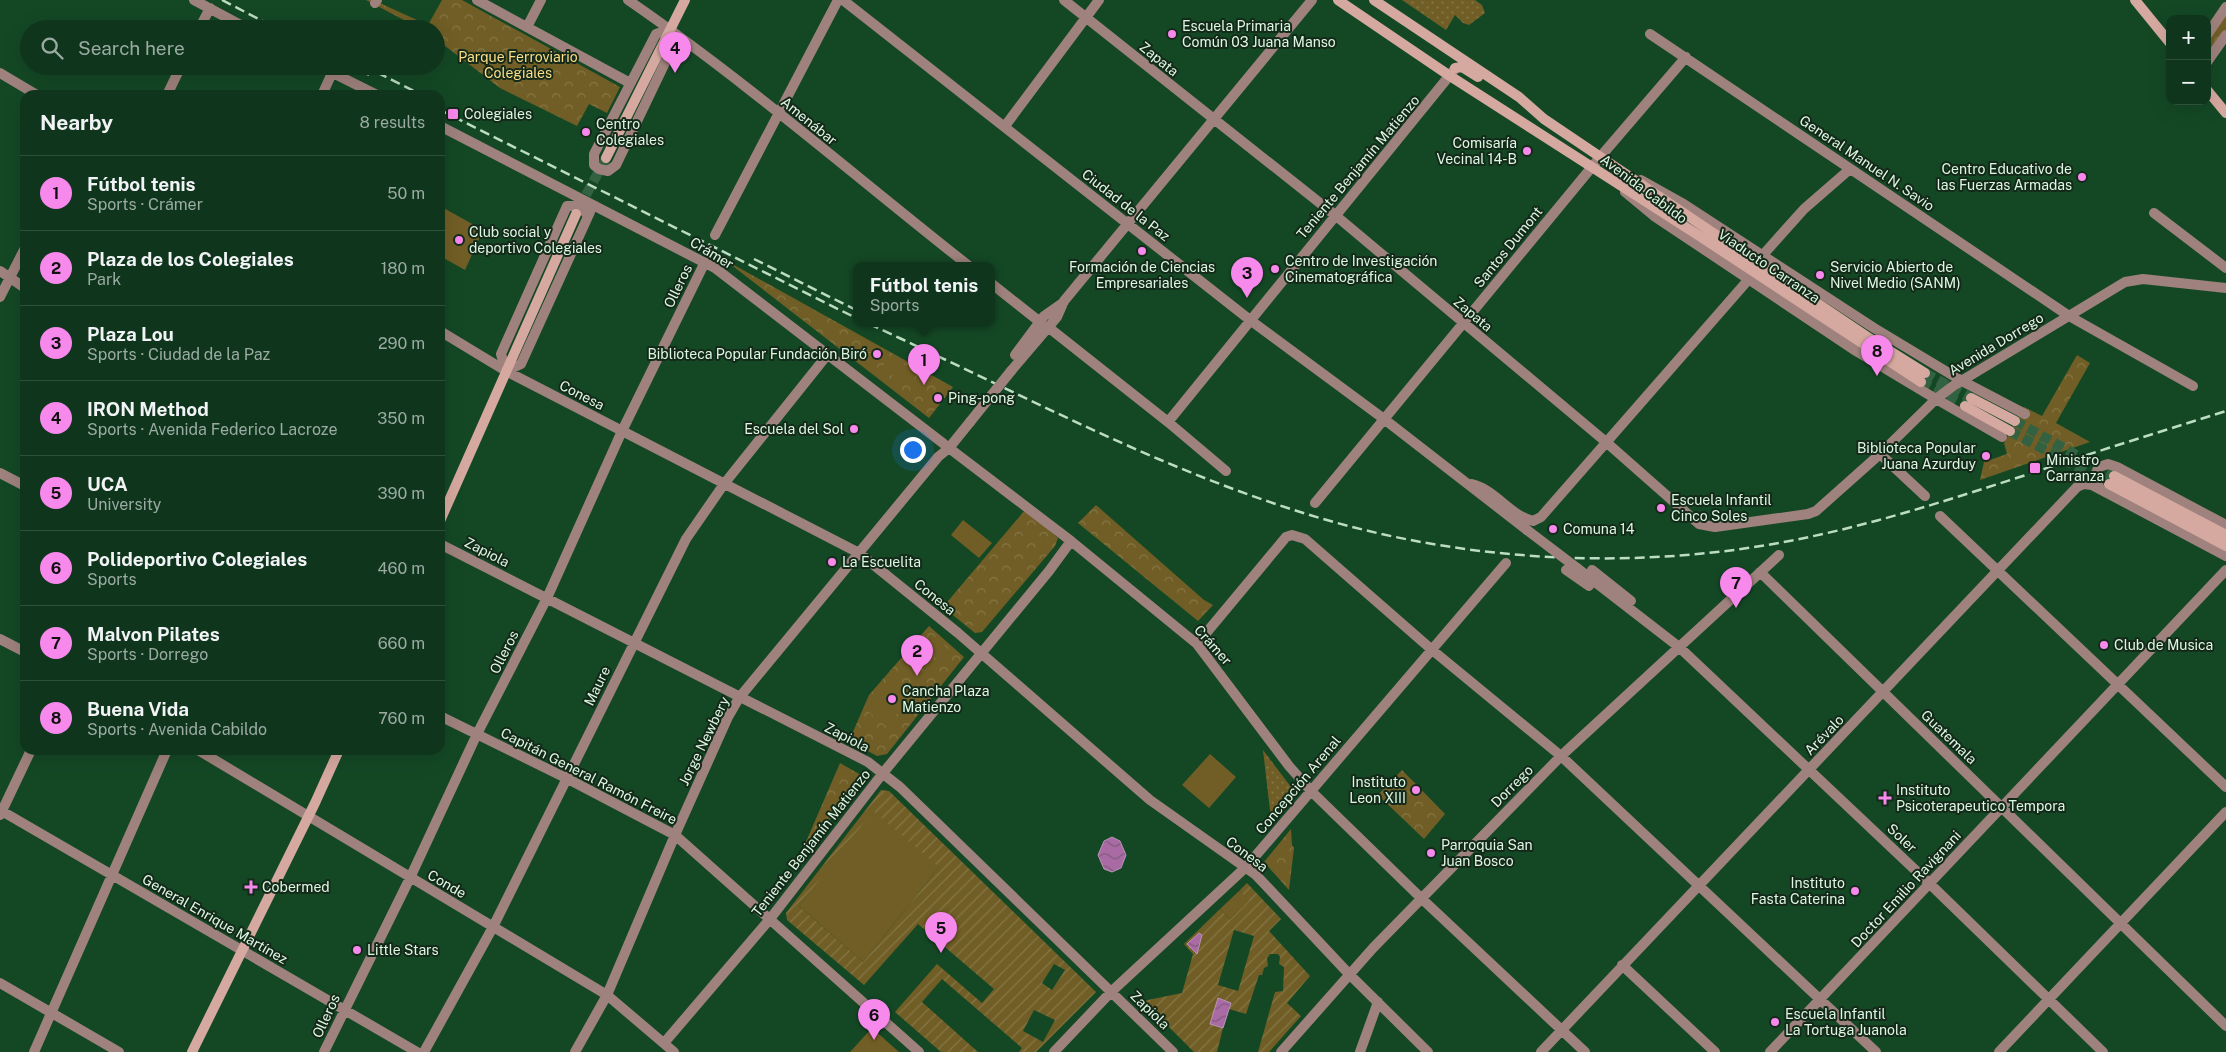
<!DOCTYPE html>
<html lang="en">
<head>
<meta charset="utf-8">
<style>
  body { margin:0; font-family:"Public Sans",sans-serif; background:#1d4129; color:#f1f3f6 }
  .controls { position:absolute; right:15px; top:15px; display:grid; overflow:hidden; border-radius:10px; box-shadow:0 5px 20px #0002 }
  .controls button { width:45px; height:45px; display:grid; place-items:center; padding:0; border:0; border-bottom:1px solid #2f503b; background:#0f361c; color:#f1f3f6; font:25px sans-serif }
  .you { position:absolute; left:912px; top:449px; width:18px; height:18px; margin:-12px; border:4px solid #fff; border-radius:50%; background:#1a73e8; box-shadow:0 0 0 8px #1a73e833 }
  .badge { display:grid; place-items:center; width:32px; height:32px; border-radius:50%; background:#f788ec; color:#111; font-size:16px; font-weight:700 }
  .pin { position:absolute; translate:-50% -41px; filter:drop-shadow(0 1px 2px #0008) }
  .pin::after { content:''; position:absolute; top:26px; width:18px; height:15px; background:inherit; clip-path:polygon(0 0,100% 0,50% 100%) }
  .popup { position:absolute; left:853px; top:262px; width:142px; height:65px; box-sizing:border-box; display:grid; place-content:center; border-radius:10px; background:#0f361c; filter:drop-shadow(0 1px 4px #0005); font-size:16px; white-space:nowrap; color:#9baba3 }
  .popup b { font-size:19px; color:#f1f3f6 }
  .popup::after { content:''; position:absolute; left:50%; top:100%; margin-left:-10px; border:10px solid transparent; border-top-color:#0f361c }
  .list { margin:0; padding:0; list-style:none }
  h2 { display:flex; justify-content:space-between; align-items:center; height:65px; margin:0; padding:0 20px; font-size:21px }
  h2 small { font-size:16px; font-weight:400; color:#9baba3 }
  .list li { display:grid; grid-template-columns:32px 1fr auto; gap:15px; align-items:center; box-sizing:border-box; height:75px; padding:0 20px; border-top:1px solid #2f503b }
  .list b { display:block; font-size:19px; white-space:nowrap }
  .list p { margin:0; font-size:16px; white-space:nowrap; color:#9baba3 }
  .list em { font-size:16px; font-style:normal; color:#9baba3 }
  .icon { flex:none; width:28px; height:28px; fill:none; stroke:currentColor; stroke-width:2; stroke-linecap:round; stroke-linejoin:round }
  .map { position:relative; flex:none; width:2226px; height:1052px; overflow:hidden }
  .search { position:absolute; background:#0f361c; box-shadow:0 5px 20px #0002; left:20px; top:20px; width:425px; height:55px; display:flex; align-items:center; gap:12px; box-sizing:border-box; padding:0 18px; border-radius:28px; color:#9baba3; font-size:19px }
  .panel { position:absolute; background:#0f361c; box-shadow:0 5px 20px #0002; left:20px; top:90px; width:425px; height:665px; border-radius:15px }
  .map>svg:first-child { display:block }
  .grass { fill:url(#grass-dots) }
  .park { fill:url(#park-crowns) }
  .garden { fill:url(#garden-furrows); fill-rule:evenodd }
  .pitch { fill:#715e26 }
  .water { fill:url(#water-waves); stroke:#b995b7 }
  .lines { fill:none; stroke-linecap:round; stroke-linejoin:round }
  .secondary-tunnel { stroke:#326241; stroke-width:10; stroke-dasharray:10 5; stroke-linecap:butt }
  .minor { stroke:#9f827d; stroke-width:10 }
  .tertiary { stroke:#9f827d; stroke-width:10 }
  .secondary { stroke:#d6a9a0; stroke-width:10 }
  .rail { stroke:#bddcc4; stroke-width:2.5; stroke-dasharray:10 5; stroke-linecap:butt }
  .minor-bridge { stroke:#9f827d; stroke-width:10 }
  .poi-dot { fill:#f788ec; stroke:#142919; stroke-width:2 }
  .labels { text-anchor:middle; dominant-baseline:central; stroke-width:4; stroke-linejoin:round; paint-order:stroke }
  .poi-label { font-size:14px; fill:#ddf8e2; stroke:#142919; text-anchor:start }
  .park-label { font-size:14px; fill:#fdde85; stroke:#142919 }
  .street-label { font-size:14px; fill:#ddf8e2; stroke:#142919 }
</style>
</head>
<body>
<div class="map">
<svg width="2226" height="1052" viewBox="0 0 2226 1052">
  <defs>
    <pattern id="grass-dots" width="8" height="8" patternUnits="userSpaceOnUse" patternTransform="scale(1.25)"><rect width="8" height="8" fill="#715e26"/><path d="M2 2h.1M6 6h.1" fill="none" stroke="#857645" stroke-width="1.8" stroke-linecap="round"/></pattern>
    <pattern id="park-crowns" width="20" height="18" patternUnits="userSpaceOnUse" patternTransform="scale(1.25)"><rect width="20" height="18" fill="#715e26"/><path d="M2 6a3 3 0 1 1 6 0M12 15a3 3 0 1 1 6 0" fill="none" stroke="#857645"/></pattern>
    <pattern id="garden-furrows" width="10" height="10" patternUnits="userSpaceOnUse" patternTransform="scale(1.25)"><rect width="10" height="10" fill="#715e26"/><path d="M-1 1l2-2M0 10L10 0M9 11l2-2" fill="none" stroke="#857645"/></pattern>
    <pattern id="water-waves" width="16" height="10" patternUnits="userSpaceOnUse" patternTransform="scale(1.25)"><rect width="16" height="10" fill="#aa6aa4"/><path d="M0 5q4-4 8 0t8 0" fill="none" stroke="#805d7e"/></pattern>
  </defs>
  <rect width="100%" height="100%" fill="#144825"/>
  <path class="grass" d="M1402,0H1475L1482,5L1485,13L1469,25L1463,23L1455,15L1446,30Z
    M1263,750L1291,787V795L1271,819Z"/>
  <path class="park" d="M366,0H373L428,25L442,0H462L620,87L607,113L589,104L577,126L500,88L436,39V29H421Z
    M2226,13V29L2207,56V40Z
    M725,260L953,387L929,418Z
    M2077,355L2090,363L2056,423L2090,442L1980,480L1984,462L2007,454L2004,443L2024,407L2042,416Z
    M1096,505L1204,600L1213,605L1198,621L1078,523Z
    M1025,510L1058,538L1055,546L982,632L975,633L943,607Z
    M929,626L964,657L887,754L877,756L849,741L869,695Z
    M840,763L861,775V781L799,858Z
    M1402,770L1445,814L1424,839L1378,795Z
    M1291,829L1292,845L1294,848L1289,890L1264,862Z"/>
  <path class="garden" d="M881,790L889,791L1096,992L1036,1052H1019L1022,1048L942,979L922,1002L978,1052H941L895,1012L937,964L982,1003L994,989L918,924L864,985L787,920L786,913ZM836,860L939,867L863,962L799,906ZM1054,964L1065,970L1052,990L1042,983ZM1034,1010L1055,1020L1043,1042L1023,1031Z
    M1247,883L1281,919L1269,931L1310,976L1287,1003L1301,1016L1269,1052H1258L1275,992L1283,991L1284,967L1279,964L1280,957L1278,954H1270L1267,958L1268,966L1264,968L1262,975H1259L1246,1014L1229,1009L1231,1003L1218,999L1211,1024L1223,1028L1217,1052H1194L1143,1001L1182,993L1193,954L1184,944L1220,909L1230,919L1248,901L1239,891ZM1234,930L1254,936L1238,991L1218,985Z"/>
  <path class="pitch" d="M440,206L483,230L465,270L440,256Z
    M890,356L909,368L900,381L882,368Z
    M920,376L929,382L923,392L913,386Z
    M963,520L992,543L979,558L951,535Z
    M932,635L945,645L933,658L921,648Z
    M892,678L913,695L886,726L865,709Z
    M1210,754L1236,777L1209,808L1182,785Z
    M873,811L939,867L863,962L799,906Z
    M1239,891L1249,901L1230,919L1220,909Z
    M872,1028L899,1052H850Z"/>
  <path class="water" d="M1112,837L1120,841L1126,855L1121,868L1112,872L1104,869L1098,855L1104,841Z
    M1199,933L1202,935L1197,954L1187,944Z
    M1218,998L1231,1003L1223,1028L1210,1024Z"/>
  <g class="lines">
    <path class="secondary-tunnel" d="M579,208L606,158
      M1925,373L1971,398
      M1921,382L1965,406
      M2015,421L2114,476
      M2010,431L2109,484"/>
    <path class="minor" d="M194,0L248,29
      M477,0L630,83
      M628,0C747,82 856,177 969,266
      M843,0L1250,320L1384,419L1527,530
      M1064,0L1335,215L1606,442L1699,524L1715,527L1808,514L1816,511L1880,454L1936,399L2002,437
      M375,3L377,0
      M527,27L541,0
      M199,29L210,8
      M671,29L673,46L616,165L608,171L599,169L594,165V154L656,34Z
      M1650,34L2069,316L2193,386
      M319,66L377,95
      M0,73L37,95
      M167,95L181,66
      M322,95L332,73
      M440,126L715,268L944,444
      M1005,126L1099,0
      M2154,213L2226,268
      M715,235L838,0
      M1762,256L1804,209L1850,169
      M0,271L25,288
      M992,284L1040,322L1042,327
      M0,297L25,248
      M1048,327L1168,422L1226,471
      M440,331L506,371L859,553L958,633L1150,800L1256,875L1349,974L1428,1052
      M1015,355L1044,316L1064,302
      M506,371L501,354L567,206H580L588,216
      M506,371L521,364L590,212
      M1011,371L1057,317L1064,301L1312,0
      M1962,381L2025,414
      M1168,422L1454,70
      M949,448L1071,541L1197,644L1289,766L1311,791L1421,898L1585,1052
      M1880,454L1925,496
      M0,473L25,486
      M1471,484C1495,489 1509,515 1533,521L1541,517L1749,279
      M2101,490C2095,482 2094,476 2099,467L2108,464L2117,467L2226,525
      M1315,503L1601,156L1686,57
      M1940,516L2226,787
      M440,544L868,762L900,787L1173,1052
      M1577,568L1679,647L1929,883L2103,1052
      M1566,570L1589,586
      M1592,570L1631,601
      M1760,572L2226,1026
      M0,639L25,652
      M1197,644L1286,537L1292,535L1305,539L1431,649L1561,756L1876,1052
      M440,716L568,779L675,835L919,1052
      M198,750L607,995L674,1052
      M0,810L417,1052
      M0,815L31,750
      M1622,965L1715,1052
      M0,983L119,1052
      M664,1043L770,919L883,773L1049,571L1071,541
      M34,1052L167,750
      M324,1052L410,878L477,734L547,598L622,431L705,262
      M424,1052L493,927L686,539L724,484L828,354
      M575,1052L607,995L675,835L728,717L739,698L938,457L949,448L970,422
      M1054,1052L1111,992L1246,867L1506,563
      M1281,1052L1373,948L1561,756L1779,555
      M1360,1052L1378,1002
      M1541,1052L2077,487L2084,484L2092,485L2226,556
      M1770,1052L2226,570
      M1999,1052L2226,812"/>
    <path class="tertiary" d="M2207,35L2226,7
      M2207,62L2226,35
      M1641,180L1682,203L1874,328L1962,381
      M1625,192L1654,216L1856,351L1936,399L1953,386L2125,282L2143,279L2226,288"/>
    <path class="secondary" d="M1338,0L1450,76L1698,235L1921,382
      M1374,0L1519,97L1544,119L1866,336L1925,373
      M2135,0L2170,43
      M1455,68L1462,67L1478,77
      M2207,90L2226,113
      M606,158L685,0
      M1971,398L2015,421
      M1965,406L2010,431
      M2114,476L2226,535
      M2109,484L2226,546
      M440,521L576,214
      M192,1052L315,803L339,750"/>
    <path class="rail" d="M222,0L278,29
      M274,21L290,29
      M352,66L369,75
      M364,66L422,95
      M440,110L856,318
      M754,259L856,310
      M869,324C1010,388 1146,463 1294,510C1444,559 1612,571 1767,545C1857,530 1942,502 2029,474C2094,452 2160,432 2226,411"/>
    <path class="minor-bridge" d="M970,422L1011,371
      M1527,530L1577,568"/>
  </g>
  <g class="poi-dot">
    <circle cx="1172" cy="34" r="5"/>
    <rect x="447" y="108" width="12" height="12" rx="2.5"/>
    <circle cx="586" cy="132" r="5"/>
    <circle cx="1527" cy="151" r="5"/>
    <circle cx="2082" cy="177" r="5"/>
    <circle cx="459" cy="240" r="5"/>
    <circle cx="1142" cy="251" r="5"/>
    <circle cx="1275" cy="269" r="5"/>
    <circle cx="1820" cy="275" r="5"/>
    <circle cx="877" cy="354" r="5"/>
    <circle cx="938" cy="398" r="5"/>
    <circle cx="854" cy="429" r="5"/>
    <circle cx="1986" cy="456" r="5"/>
    <rect x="2029" y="462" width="12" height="12" rx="2.5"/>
    <circle cx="1661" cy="508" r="5"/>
    <circle cx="1553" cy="529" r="5"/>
    <circle cx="832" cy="562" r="5"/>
    <circle cx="2104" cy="645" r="5"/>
    <circle cx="892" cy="699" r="5"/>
    <circle cx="1416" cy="790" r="5"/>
    <path d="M1882.5 790.5h5v5h5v5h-5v5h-5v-5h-5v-5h5z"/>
    <circle cx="1431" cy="853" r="5"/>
    <path d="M248.5 879.5h5v5h5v5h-5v5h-5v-5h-5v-5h5z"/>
    <circle cx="1855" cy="891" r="5"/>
    <circle cx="357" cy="950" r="5"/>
    <circle cx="1775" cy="1022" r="5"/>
  </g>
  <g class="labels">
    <g class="poi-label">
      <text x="1182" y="26">Escuela Primaria<tspan x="1182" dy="16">Común 03 Juana Manso</tspan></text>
      <text x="464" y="114">Colegiales</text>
      <text x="596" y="124">Centro<tspan x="596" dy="16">Colegiales</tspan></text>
      <text x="1517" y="143" text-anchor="end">Comisaría<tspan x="1517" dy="16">Vecinal 14-B</tspan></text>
      <text x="2072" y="169" text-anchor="end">Centro Educativo de<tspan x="2072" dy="16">las Fuerzas Armadas</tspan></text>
      <text x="469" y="232">Club social y<tspan x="469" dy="16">deportivo Colegiales</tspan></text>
      <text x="1285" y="261">Centro de Investigación<tspan x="1285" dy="16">Cinematográfica</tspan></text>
      <text x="1142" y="267" text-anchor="middle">Formación de Ciencias<tspan x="1142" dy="16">Empresariales</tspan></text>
      <text x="1830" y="267">Servicio Abierto de<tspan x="1830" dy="16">Nivel Medio (SANM)</tspan></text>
      <text x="867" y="354" text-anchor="end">Biblioteca Popular Fundación Biró</text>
      <text x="948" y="398">Ping-pong</text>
      <text x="844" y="429" text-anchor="end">Escuela del Sol</text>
      <text x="1976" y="448" text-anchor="end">Biblioteca Popular<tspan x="1976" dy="16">Juana Azurduy</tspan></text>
      <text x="2046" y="460">Ministro<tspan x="2046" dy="16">Carranza</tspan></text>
      <text x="1671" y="500">Escuela Infantil<tspan x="1671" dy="16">Cinco Soles</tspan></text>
      <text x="1563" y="529">Comuna 14</text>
      <text x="842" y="562">La Escuelita</text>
      <text x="2114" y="645">Club de Musica</text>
      <text x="902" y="691">Cancha Plaza<tspan x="902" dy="16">Matienzo</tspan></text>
      <text x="1406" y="782" text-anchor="end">Instituto<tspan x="1406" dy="16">Leon XIII</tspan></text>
      <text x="1896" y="790">Instituto<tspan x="1896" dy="16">Psicoterapeutico Tempora</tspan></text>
      <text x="1441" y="845">Parroquia San<tspan x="1441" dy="16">Juan Bosco</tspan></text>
      <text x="1845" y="883" text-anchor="end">Instituto<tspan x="1845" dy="16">Fasta Caterina</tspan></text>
      <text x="262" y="887">Cobermed</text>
      <text x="367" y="950">Little Stars</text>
      <text x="1785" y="1014">Escuela Infantil<tspan x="1785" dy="16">La Tortuga Juanola</tspan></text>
    </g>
    <g class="park-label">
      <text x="518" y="57">Parque Ferroviario<tspan x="518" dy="16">Colegiales</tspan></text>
    </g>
    <g class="street-label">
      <text transform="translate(1159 59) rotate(39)">Zapata</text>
      <text transform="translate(809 121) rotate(39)">Amenábar</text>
      <text transform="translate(1867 163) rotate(34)">General Manuel N. Savio</text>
      <text transform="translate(1358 167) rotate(-50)">Teniente Benjamín Matienzo</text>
      <text transform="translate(1644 189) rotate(37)">Avenida Cabildo</text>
      <text transform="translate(1126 205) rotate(38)">Ciudad de la Paz</text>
      <text transform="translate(1508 247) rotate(-51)">Santos Dumont</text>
      <text transform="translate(712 253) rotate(31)">Crámer</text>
      <text transform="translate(1769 266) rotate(34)">Viaducto Carranza</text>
      <text transform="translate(678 286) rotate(-64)">Olleros</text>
      <text transform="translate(1473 314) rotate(40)">Zapata</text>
      <text transform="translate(1996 344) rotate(-31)">Avenida Dorrego</text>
      <text transform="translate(582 395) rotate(27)">Conesa</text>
      <text transform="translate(487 552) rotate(27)">Zapiola</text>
      <text transform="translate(935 597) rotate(39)">Conesa</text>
      <text transform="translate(1213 645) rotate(48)">Crámer</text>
      <text transform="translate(504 652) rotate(-63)">Olleros</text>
      <text transform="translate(597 686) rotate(-64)">Maure</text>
      <text transform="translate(1824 735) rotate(-46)">Arévalo</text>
      <text transform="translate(847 737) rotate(27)">Zapiola</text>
      <text transform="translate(1949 737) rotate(44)">Guatemala</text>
      <text transform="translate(704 741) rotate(-64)">Jorge Newbery</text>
      <text transform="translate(589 776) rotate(27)">Capitán General Ramón Freire</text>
      <text transform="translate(1298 785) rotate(-50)">Concepción Arenal</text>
      <text transform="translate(1512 786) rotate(-45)">Dorrego</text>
      <text transform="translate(1902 838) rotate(43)">Soler</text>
      <text transform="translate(811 843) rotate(-52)">Teniente Benjamín Matienzo</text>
      <text transform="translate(1247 854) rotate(37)">Conesa</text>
      <text transform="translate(447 884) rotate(30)">Conde</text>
      <text transform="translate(1906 889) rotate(-47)">Doctor Emilio Ravignani</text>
      <text transform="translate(215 919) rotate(30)">General Enrique Martínez</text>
      <text transform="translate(1150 1010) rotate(44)">Zapiola</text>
      <text transform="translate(326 1016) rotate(-65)">Olleros</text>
    </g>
  </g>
</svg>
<div class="controls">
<button>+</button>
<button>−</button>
</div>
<div class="you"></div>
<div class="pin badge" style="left:924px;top:385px">1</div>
<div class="popup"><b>Fútbol tenis</b>Sports</div>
<div class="pin badge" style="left:917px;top:676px">2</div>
<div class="pin badge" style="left:1247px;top:298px">3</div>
<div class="pin badge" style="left:675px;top:73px">4</div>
<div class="pin badge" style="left:941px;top:953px">5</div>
<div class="pin badge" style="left:874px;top:1040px">6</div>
<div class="pin badge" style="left:1736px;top:608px">7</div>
<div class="pin badge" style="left:1877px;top:376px">8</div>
<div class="search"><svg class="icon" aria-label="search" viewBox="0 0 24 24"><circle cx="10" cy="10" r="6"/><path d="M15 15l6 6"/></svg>Search here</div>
<section class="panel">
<h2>Nearby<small>8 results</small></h2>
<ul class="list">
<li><span class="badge">1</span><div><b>Fútbol tenis</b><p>Sports · Crámer</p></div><em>50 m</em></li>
<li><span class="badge">2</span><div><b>Plaza de los Colegiales</b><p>Park</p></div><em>180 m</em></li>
<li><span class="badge">3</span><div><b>Plaza Lou</b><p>Sports · Ciudad de la Paz</p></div><em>290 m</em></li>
<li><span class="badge">4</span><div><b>IRON Method</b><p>Sports · Avenida Federico Lacroze</p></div><em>350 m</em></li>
<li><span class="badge">5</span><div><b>UCA</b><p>University</p></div><em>390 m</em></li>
<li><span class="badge">6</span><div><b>Polideportivo Colegiales</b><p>Sports</p></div><em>460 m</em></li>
<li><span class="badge">7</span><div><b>Malvon Pilates</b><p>Sports · Dorrego</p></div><em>660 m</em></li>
<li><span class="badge">8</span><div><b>Buena Vida</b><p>Sports · Avenida Cabildo</p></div><em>760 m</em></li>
</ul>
</section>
</div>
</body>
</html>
